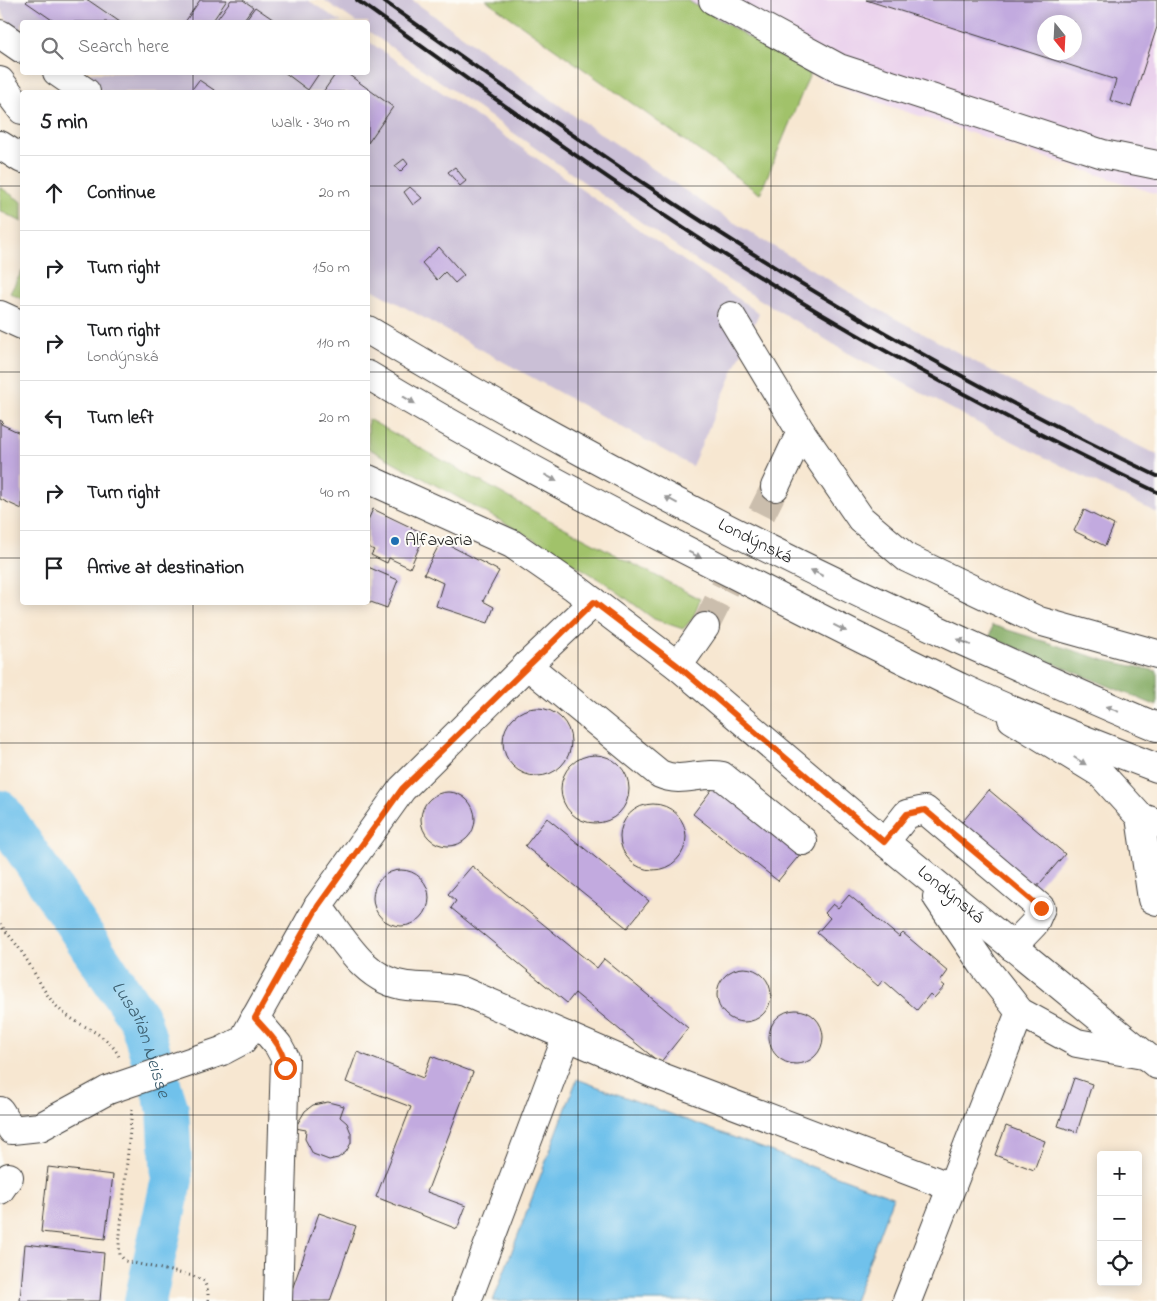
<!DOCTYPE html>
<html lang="en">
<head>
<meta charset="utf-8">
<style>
  body { margin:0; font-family:"Indie Flower",sans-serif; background:#f6f6f6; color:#202124 }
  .controls { position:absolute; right:15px; bottom:15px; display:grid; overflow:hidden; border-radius:5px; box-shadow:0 2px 12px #0003 }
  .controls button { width:45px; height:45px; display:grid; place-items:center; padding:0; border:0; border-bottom:1px solid #e0e0e0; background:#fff; color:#202124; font:25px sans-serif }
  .compass { position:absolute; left:1037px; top:15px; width:45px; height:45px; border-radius:50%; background:#fff; box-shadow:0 2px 12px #0003; rotate:162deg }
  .stop { position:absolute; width:15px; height:15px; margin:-11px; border:4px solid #ea580c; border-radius:50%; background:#fff }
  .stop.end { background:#ea580c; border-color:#fff; box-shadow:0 1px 5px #0008 }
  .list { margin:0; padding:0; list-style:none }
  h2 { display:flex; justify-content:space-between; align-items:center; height:65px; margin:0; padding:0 20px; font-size:21px }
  h2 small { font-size:16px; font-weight:400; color:#757577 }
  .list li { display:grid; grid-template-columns:32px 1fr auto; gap:15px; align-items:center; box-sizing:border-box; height:75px; padding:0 20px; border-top:1px solid #e0e0e0 }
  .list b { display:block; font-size:19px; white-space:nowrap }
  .list p { margin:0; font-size:16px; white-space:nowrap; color:#757577 }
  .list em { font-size:16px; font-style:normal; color:#757577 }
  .icon { flex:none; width:28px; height:28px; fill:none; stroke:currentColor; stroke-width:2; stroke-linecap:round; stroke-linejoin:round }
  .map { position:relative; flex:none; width:1157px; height:1301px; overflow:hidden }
  .search { position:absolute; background:#fff; box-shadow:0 2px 12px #0003; left:20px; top:20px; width:350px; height:55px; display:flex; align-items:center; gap:12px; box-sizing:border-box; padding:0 18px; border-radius:5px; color:#757577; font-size:19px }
  .panel { position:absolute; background:#fff; box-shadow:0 2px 12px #0003; left:20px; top:90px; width:350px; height:515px; border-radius:5px }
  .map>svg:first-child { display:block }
  .built { fill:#ead1ec; fill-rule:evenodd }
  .industrial { fill:#cabfd6 }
  .green { fill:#a1c26b; stroke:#5e6f44 }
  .forest { fill:#80a85f; stroke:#4e623e }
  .water { fill:#6fc1eb; stroke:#466e84 }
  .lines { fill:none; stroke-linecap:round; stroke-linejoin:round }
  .river { stroke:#6fc1eb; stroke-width:42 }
  .building { fill:#c2aadf; fill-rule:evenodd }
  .minor-tunnel { stroke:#cbbead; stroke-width:28; stroke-dasharray:28 14; stroke-linecap:butt }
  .minor-casing { stroke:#3d3a37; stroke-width:30 }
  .highway-casing { stroke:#3d3a37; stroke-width:30 }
  .path { stroke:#3d3a37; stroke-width:3; stroke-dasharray:1 4; stroke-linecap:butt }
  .minor { stroke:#fff; stroke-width:28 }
  .highway { stroke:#fff; stroke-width:28 }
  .rail { stroke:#1c1c1c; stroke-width:4 }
  .minor-bridge-casing { stroke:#3d3a37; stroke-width:30; stroke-linecap:butt }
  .minor-bridge { stroke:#fff; stroke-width:28 }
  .oneway { fill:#999 }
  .route { stroke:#ea580c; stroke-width:6 }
  .grid { fill:none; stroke:#1c1c1c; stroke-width:1; stroke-opacity:0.55 }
  .poi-dot { fill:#1f6fb2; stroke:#fdfcf7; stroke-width:2 }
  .labels { text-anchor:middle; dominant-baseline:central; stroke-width:4; stroke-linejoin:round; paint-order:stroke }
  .poi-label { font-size:18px; fill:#1c1c1c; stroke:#fdfcf7; text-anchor:start }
  .street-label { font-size:18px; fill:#1c1c1c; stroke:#fdfcf7 }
  .water-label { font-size:19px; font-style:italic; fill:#3d5e6f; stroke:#fdfcf7 }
</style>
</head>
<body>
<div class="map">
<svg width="1157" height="1301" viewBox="0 0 1157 1301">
  <rect width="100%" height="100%" fill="#fdfcf7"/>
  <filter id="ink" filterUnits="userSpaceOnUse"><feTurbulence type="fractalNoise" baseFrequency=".02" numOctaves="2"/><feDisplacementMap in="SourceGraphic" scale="10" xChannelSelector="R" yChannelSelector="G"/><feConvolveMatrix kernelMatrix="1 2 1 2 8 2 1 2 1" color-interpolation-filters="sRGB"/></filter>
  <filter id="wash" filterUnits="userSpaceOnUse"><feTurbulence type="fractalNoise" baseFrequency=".0096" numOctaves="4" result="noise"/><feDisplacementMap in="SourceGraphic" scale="20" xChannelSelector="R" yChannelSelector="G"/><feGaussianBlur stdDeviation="1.12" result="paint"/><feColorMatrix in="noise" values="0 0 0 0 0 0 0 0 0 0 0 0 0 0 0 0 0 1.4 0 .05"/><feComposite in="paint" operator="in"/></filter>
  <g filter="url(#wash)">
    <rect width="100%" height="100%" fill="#f7e7d1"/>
    <path class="built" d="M687,0H1157V194L889,106L810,74ZM1044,22H1074V52H1044Z"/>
    <path class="industrial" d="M0,0H308L341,22H22V35L10,26L0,8Z
      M324,0H412L573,115L720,214L874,307L1027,390L1157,455V513L1000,435L848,353L695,260L368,31V22H356Z
      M368,41L759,313L692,466L368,287V92H104L75,73L368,72Z"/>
    <path class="green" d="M486,0H687L810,74L760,194Z
      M0,187L22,202V222L0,211Z
      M22,271V299L10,293Z
      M368,419L548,519L700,599L693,618L683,629L654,619L604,582L521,532L368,448Z"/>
    <path class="forest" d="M992,625L1104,660L1157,671V706L990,637Z"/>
    <path class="water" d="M577,1079L893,1197L854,1301H493Z"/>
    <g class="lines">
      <path class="river" id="s1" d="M0,811L140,1020L168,1110L172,1179L145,1301"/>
    </g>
    <g id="blocks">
      <path class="building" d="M28,0H88L120,22H55L26,2Z
        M200,0H227L212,22H185Z
        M231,0H243L253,7L242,22H215Z
        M866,0H1157V27L1131,107L1110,100L1116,80ZM1044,22H1074V52H1044Z
        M255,7L277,22H244Z
        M284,72H320L308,90Z
        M337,72H345L393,107L368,143V92H323Z
        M199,80L217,92H190Z
        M404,159L408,164L400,172L395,166Z
        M455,167L466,181L460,186L448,172Z
        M410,187L422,198L413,205L404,192Z
        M439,247L464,275L455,283L445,272L437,280L422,263Z
        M0,420L3,422L1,424L22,434V509L0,499Z
        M373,509L425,534L410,568L389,558L387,563L371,555L374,550L368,547V520Z
        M1084,510L1114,525L1105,546L1074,531Z
        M441,541L499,571L483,601L494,607L488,623L436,606L443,583L424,574Z
        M368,567L398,580L387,608L368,601Z
        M503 742a34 34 0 1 1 68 0a34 34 0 1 1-68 0Z
        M561 789a34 34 0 1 1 68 0a34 34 0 1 1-68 0Z
        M716,784L802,852L778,881L693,814Z
        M989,790L1065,854L1035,889L959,826Z
        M421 819a27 27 0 1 1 54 0a27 27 0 1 1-54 0Z
        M620 837a33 33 0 1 1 66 0a33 33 0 1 1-66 0Z
        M547,818L649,901L627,928L525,846Z
        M472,866L597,968L604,959L688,1028L660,1063L575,993L567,1003L451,908L456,901L448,894Z
        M373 898a28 28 0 1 1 56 0a28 28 0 1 1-56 0Z
        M849,895L899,937L903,933L948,971L940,982L945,986L934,998L930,994L917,1010L883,980L878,986L817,933L830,918L825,913L833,904L838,908Z
        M717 995a27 27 0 1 1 54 0a27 27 0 1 1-54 0Z
        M769 1037a27 27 0 1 1 54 0a27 27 0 1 1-54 0Z
        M357,1052L423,1078L431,1056L473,1072L427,1192L466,1206L457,1229L376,1197L411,1107L346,1082Z
        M1074,1078L1092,1084L1077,1132L1058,1126Z
        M328,1102L344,1106L340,1117L347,1123L351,1133V1143L346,1152L338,1158L329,1160L313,1154L305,1139L306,1130L295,1128L305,1111L313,1105Z
        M1006,1126L1045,1141L1034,1170L995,1155Z
        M48,1167L113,1175L105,1239L41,1232Z
        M319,1213L356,1226L330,1301H288Z
        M25,1244L104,1253L100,1301H20Z"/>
    </g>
  </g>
  <g filter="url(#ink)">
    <use href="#blocks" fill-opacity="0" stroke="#3d3a37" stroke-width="1"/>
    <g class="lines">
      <path class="minor-tunnel" d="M705,627L775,487"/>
      <g class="minor-casing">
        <g id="minor">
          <path d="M713,0L839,68L1103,154L1157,165"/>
          <path d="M0,34L22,49"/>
          <path d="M57,72L86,92"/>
          <path d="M0,315L22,325"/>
          <path d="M731,316L801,432L861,519L907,558L1039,621L1157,654"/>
          <path id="s2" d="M368,479L512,544L574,587L678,666L885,842L1157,1065"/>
          <path d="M775,487L801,432"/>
          <path d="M527,665L660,774C683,784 700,771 722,776L803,841"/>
          <path d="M678,666L705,627"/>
          <path d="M1012,719L1100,773L1140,817L1157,823"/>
          <path d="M1140,817L1152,899L1157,901"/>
          <path d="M885,842L907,814L925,810L1041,908L1034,924L1012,947"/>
          <path d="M937,897L983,965L1020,1012L1077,1043L1143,1055"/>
          <path d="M318,906C342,937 365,982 407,986C427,988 446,987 465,992L654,1074L951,1187"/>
          <path d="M255,1018L278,1045L285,1058L278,1301"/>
          <path d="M222,1051L243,1040L318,906L402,789L519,673L594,602"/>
          <path d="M0,1111L12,1130L40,1127L108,1090"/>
          <path d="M0,1190L9,1177"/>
          <path d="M467,1301L567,1036"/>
          <path d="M907,1301L1020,1012"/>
        </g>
      </g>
      <g class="highway-casing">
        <g id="highway">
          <path d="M0,81L22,110"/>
          <path d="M0,145L22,159"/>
          <path id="s3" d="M368,330C560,445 758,548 962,641C1027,670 1091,700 1157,727"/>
          <path d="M368,375C494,451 625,520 757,586C826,621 894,656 964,689C1027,718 1092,743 1157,768"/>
        </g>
      </g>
      <path class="path" d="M0,924C7,933 15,942 21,951C36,972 44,998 65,1014C83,1028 111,1035 120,1059
        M132,1109L119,1245L120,1255L125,1261L193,1276L204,1281L208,1291V1301"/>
      <use href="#minor" class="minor"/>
      <use href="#highway" class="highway"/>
      <path class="rail" d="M357,0C475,84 592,170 714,248C856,339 1005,419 1157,492
        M382,0C495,80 607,162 725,236C864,325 1008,404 1157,476"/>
      <g class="minor-bridge-casing">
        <path id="minor-bridge" d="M108,1090L222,1051"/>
      </g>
      <use href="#minor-bridge" class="minor-bridge"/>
    </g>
    <defs><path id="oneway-solid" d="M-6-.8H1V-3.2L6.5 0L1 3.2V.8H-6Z" transform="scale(1.25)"/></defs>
    <g class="oneway">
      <use href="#oneway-solid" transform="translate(409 400) rotate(31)"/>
      <use href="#oneway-solid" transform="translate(551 478) rotate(28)"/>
      <use href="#oneway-solid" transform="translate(671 500) rotate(-152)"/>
      <use href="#oneway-solid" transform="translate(695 555) rotate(27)"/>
      <use href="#oneway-solid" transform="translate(817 573) rotate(-154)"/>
      <use href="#oneway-solid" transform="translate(840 628) rotate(27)"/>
      <use href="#oneway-solid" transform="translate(964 642) rotate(-156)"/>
      <use href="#oneway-solid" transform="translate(1112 709) rotate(-158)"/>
      <use href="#oneway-solid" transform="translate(1080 761) rotate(32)"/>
    </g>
  </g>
  <g class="lines" filter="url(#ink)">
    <path class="route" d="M285,1068C285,1047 268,1033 255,1018L318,906L402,789L594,602L678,666L884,842L907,814L925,810L1041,908"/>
  </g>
  <path class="grid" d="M193,0V22M386,0V1301M578,0V1301M771,0V1301M964,0V1301M193,72V92M0,186H22M368,186H1157M0,372H22M368,372H1157M0,558H22M368,558H1157M193,602V1301M0,743H1157M0,929H1157M0,1115H1157"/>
  <circle class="poi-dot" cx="395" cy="541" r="5"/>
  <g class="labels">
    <g class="poi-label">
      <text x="405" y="541">Alfavaria</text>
    </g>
    <g class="street-label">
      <text stroke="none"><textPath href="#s3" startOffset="441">Londýnská</textPath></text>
      <text stroke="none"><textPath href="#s2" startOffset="720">Londýnská</textPath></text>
    </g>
    <g class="water-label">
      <text stroke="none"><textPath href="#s1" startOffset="270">Lusatian Neisse</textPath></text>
    </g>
  </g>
</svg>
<div class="controls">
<button>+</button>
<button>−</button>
<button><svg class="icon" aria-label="locate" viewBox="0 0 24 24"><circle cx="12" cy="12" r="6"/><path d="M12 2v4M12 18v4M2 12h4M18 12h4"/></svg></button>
</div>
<svg class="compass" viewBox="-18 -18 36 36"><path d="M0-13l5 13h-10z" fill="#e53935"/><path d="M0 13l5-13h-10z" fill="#757577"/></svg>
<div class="stop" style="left:285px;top:1068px"></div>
<div class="stop end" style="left:1041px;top:908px"></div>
<div class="search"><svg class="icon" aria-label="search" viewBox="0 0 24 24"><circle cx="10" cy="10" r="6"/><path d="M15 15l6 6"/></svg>Search here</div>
<section class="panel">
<h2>5 min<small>Walk · 340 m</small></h2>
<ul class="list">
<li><svg class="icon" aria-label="ahead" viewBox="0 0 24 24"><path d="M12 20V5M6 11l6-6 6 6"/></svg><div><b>Continue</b></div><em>20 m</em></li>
<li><svg class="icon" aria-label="right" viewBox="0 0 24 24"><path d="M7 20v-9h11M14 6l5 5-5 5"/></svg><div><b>Turn right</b></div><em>150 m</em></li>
<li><svg class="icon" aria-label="right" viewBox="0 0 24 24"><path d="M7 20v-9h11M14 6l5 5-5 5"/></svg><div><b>Turn right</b><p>Londýnská</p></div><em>110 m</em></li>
<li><svg class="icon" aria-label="left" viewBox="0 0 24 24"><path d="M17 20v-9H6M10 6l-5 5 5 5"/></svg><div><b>Turn left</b></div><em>20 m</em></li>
<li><svg class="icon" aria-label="right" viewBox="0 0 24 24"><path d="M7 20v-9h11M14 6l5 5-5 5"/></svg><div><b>Turn right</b></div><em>40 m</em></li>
<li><svg class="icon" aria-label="arrive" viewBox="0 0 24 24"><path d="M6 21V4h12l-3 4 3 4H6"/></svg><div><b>Arrive at destination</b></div></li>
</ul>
</section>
</div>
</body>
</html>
